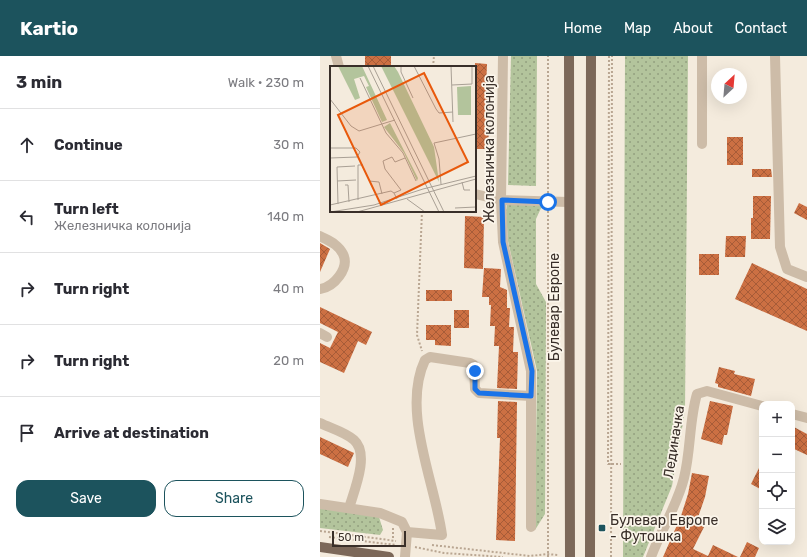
<!DOCTYPE html>
<html lang="en">
<head>
<meta charset="utf-8">
<style>
  body { margin:0; font-family:Rubik,sans-serif; background:#f7f7f7; color:#2b2b33 }
  .controls { position:absolute; right:12px; bottom:12px; display:grid; overflow:hidden; border-radius:8px; box-shadow:0 4px 16px #0002 }
  .controls button { width:36px; height:36px; display:grid; place-items:center; padding:0; border:0; border-bottom:1px solid #e1e1e2; background:#fff; color:#2b2b33; font:20px sans-serif }
  .compass { position:absolute; left:391px; top:12px; width:36px; height:36px; border-radius:50%; background:#fff; box-shadow:0 4px 16px #0002; rotate:26deg }
  .scale { position:absolute; left:12px; bottom:10px; width:74px; box-sizing:border-box; padding-left:4px; border:2px solid #392f29; border-top:0; font-size:11px; line-height:14px; white-space:nowrap; color:#392f29; -webkit-text-stroke:3px #fbf5ea; paint-order:stroke }
  .stop { position:absolute; width:12px; height:12px; margin:-9px; border:3px solid #1a73e8; border-radius:50%; background:#fff }
  .stop.end { background:#1a73e8; border-color:#fff; box-shadow:0 1px 4px #0008 }
  .list { margin:0; padding:0; list-style:none }
  h2 { display:flex; justify-content:space-between; align-items:center; height:52px; margin:0; padding:0 16px; font-size:17px }
  h2 small { font-size:13px; font-weight:400; color:#7c7c81 }
  .list li { display:grid; grid-template-columns:26px 1fr auto; gap:12px; align-items:center; box-sizing:border-box; height:72px; padding:0 16px; border-top:1px solid #e1e1e2 }
  .list b { display:block; font-size:15px; white-space:nowrap }
  .list p { margin:0; font-size:13px; white-space:nowrap; color:#7c7c81 }
  .list em { font-size:13px; font-style:normal; color:#7c7c81 }
  .actions { display:flex; gap:8px; padding:12px 16px }
  .actions a { flex:1; padding:9px 0; border:1px solid #1c535d; border-radius:12px; text-align:center; font-size:14px; color:#1c535d }
  .actions .main { background:#1c535d; color:#fff }
  .icon { flex:none; width:22px; height:22px; fill:none; stroke:currentColor; stroke-width:2; stroke-linecap:round; stroke-linejoin:round }
  .map { position:relative; flex:none; width:487px; height:501px; overflow:hidden }
  header { display:flex; align-items:center; gap:24px; box-sizing:border-box; height:56px; padding:0 20px; background:#1c535d; color:#fff }
  header strong { font-size:19px }
  nav { display:flex; gap:22px; margin-inline-start:auto; font-size:14px }
  main { display:flex }
  aside { flex:1; background:#fff }
  .map>svg:first-child { display:block }
  .grass { fill:url(#grass-dots) }
  .building { fill:url(#building-cross-hatch) }
  .lines { fill:none; stroke-linecap:round; stroke-linejoin:round }
  .path { stroke:#b9a692; stroke-width:2; stroke-dasharray:2 2; stroke-linecap:butt }
  .minor { stroke:#cdbca8; stroke-width:10 }
  .major { stroke:#7c6859; stroke-width:10 }
  .route { stroke:#1a73e8; stroke-width:5 }
  .poi-dot { fill:#1c535d; stroke:#fbf5ea; stroke-width:1.5 }
  .labels { text-anchor:middle; dominant-baseline:central; stroke-width:3.5; stroke-linejoin:round; paint-order:stroke }
  .street-label { font-size:14px; fill:#392f29; stroke:#fbf5ea }
  .poi-label { font-size:14px; fill:#392f29; stroke:#fbf5ea; text-anchor:start }
  .inset-road { fill:none; stroke:#a9a095; stroke-width:1 }
  .view { fill:#e8590c; fill-opacity:0.15; stroke:#e8590c; stroke-width:2 }
  .inset-edge { fill:none; stroke:#392f29; stroke-width:2 }
</style>
</head>
<body>
<header>
<strong>Kartio</strong>
<nav><a>Home</a><a>Map</a><a>About</a><a>Contact</a></nav>
</header>
<main>
<aside>
<h2>3 min<small>Walk · 230 m</small></h2>
<ul class="list">
<li><svg class="icon" aria-label="ahead" viewBox="0 0 24 24"><path d="M12 20V5M6 11l6-6 6 6"/></svg><div><b>Continue</b></div><em>30 m</em></li>
<li><svg class="icon" aria-label="left" viewBox="0 0 24 24"><path d="M17 20v-9H6M10 6l-5 5 5 5"/></svg><div><b>Turn left</b><p>Железничка колонија</p></div><em>140 m</em></li>
<li><svg class="icon" aria-label="right" viewBox="0 0 24 24"><path d="M7 20v-9h11M14 6l5 5-5 5"/></svg><div><b>Turn right</b></div><em>40 m</em></li>
<li><svg class="icon" aria-label="right" viewBox="0 0 24 24"><path d="M7 20v-9h11M14 6l5 5-5 5"/></svg><div><b>Turn right</b></div><em>20 m</em></li>
<li><svg class="icon" aria-label="arrive" viewBox="0 0 24 24"><path d="M6 21V4h12l-3 4 3 4H6"/></svg><div><b>Arrive at destination</b></div></li>
</ul>
<div class="actions"><a class="main">Save</a><a>Share</a></div>
</aside>
<div class="map">
<svg width="487" height="501" viewBox="0 0 487 501">
  <defs>
    <pattern id="grass-dots" width="8" height="8" patternUnits="userSpaceOnUse"><rect width="8" height="8" fill="#b3c49c"/><path d="M2 2h.1M6 6h.1" fill="none" stroke="#93a07f" stroke-width="1.8" stroke-linecap="round"/></pattern>
    <pattern id="building-cross-hatch" width="8" height="8" patternUnits="userSpaceOnUse"><rect width="8" height="8" fill="#cc7043"/><path d="M0 0l8 8M0 8l8-8" fill="none" stroke="#a75c38"/></pattern>
  </defs>
  <rect width="100%" height="100%" fill="#f4ebdd"/>
  <path class="grass" d="M191,0H217L216,130L188,129Z
    M305,0H368L365,355L352,430L323,501H303Z
    M187,148L222,150L216,163V228L226,246L225,458L215,474L217,315L188,185L186,157Z
    M0,452L59,461L63,474L60,479L0,472Z"/>
  <path class="building" d="M45,0H71V11H45Z
    M155,7L167,8L166,33H171L168,93H155Z
    M407,81H423V109H407Z
    M432,113H451L452,121H432Z
    M433,140H451L450,183H431V162H433Z
    M479,147L487,151V164L474,157Z
    M145,160L164,161L163,213L144,212Z
    M406,180H426L425,201H405Z
    M0,187L10,193L0,216Z
    M379,198H399V219H379Z
    M432,207L487,233V275L415,243Z
    M164,212L181,213L180,231L187,234V252H190L189,271H194L193,296H198L197,333L177,332L179,290H174L175,270H170L171,249H169V241H162Z
    M106,234H132V245H106Z
    M0,251L52,276L46,289L38,285L24,317L0,306V287L10,292L18,276L0,267Z
    M134,254H149V272H134Z
    M106,269H131V290L115,289V284H106Z
    M399,311L415,315L414,318L435,323L431,340L398,331V328L395,327Z
    M178,345L197,346L195,485L176,484L180,382H177Z
    M390,345L413,350L407,379H404L402,389L381,383Z
    M472,370L487,378V399L472,392Z
    M0,381L34,397L28,411L0,398Z
    M442,406V434L431,428Z
    M372,417L389,420L385,441L376,467L384,471L373,493L388,500L393,489L418,501H343L361,460L368,438Z
    M427,486L439,492L435,501H420Z"/>
  <g class="lines">
    <path class="path" d="M289,0L288,408H301
      M113,11L114,0
      M228,137V0
      M102,155L97,279L102,295
      M73,472V484
      M0,475L76,485
      M9,481L76,489
      M112,489L210,500L227,498L238,499
      M95,491L124,497L183,501
      M228,501V155
      M291,501L292,0"/>
    <path class="minor" d="M16,0L19,11
      M183,0L181,144L183,186L211,315V471
      M382,0V88
      M455,0L460,191L467,213L487,221
      M155,138L181,144L248,146
      M0,180C9,185 18,188 23,198C30,212 14,231 0,233
      M0,277L7,281
      M472,358L487,362
      M0,367C10,372 25,376 34,384C50,398 34,435 29,452
      M0,448L60,457L82,466L87,476L85,501
      M87,476L122,479C115,426 81,355 105,304L110,301L150,307L154,309L155,333L159,337L211,340
      M331,501C341,474 357,450 364,422C371,394 369,365 377,338L387,335L442,350"/>
    <path class="major" d="M249,0L250,501
      M0,491L69,501
      M270,501L271,0"/>
  </g>
  <g class="lines">
    <path class="route" d="M155,315V333L159,337L211,340L212,315L183,186L182,144L228,146"/>
  </g>
  <rect class="poi-dot" x="278" y="468" width="8" height="8" rx="2"/>
  <g class="labels">
    <g class="street-label">
      <text transform="translate(169 93) rotate(-90)">Железничка колонија</text>
      <text transform="translate(234 251) rotate(-90)">Булевар Европе</text>
      <text transform="translate(354 386) rotate(-81)">Лединачка</text>
    </g>
    <g class="poi-label">
      <text x="290" y="464">Булевар Европе<tspan x="290" dy="16">- Футошка</tspan></text>
    </g>
  </g>
  <g transform="translate(10 10)">
    <rect width="146" height="146" fill="#f4ebdd"/>
    <path d="M8,0H32L57,54L52,56L36,21L39,20L34,10L24,13L30,32L25,34ZM51,0H64L68,6L104,81L109,116ZM60,57L88,112L87,115L74,87L54,61Z" fill="#b3c49c"/>
    <path d="M141,20V49H128L127,21Z" fill="#b3c49c"/>
    <path class="inset-road" d="M38,0L109,146M43,0L114,146M71,0V6L83,32M84,0L106,43L109,47L123,46M121,0L123,56M30,12L56,67L73,87L86,115M122,19L142,18V0M0,33L21,60L29,65L65,54M0,82H26L30,86L27,91L0,92M7,115L26,114M39,115L49,116L52,128M132,116L134,124H140M111,118L109,93L104,77L146,68M15,119H18L19,136M64,127L71,124L55,103L53,95L62,91L65,96L75,92M77,133L95,146M28,134V99H33M8,138L7,101L25,100M0,139L61,125L64,127L67,133M125,142L146,141M0,146L44,139L93,123L146,110M27,146L146,113"/>
    <path class="view" d="M94,7L138,96L51,139L8,49Z"/>
    <rect width="146" height="146" class="inset-edge"/>
  </g>
</svg>
<div class="controls">
<button>+</button>
<button>−</button>
<button><svg class="icon" aria-label="locate" viewBox="0 0 24 24"><circle cx="12" cy="12" r="6"/><path d="M12 2v4M12 18v4M2 12h4M18 12h4"/></svg></button>
<button><svg class="icon" aria-label="layers" viewBox="0 0 24 24"><path d="M12 4l9 5-9 5-9-5zM3 14l9 5 9-5"/></svg></button>
</div>
<svg class="compass" viewBox="-18 -18 36 36"><path d="M0-13l5 13h-10z" fill="#e53935"/><path d="M0 13l5-13h-10z" fill="#7c7c81"/></svg>
<div class="scale">50 m</div>
<div class="stop" style="left:228px;top:146px"></div>
<div class="stop end" style="left:155px;top:315px"></div>
</div>
</main>
</body>
</html>
